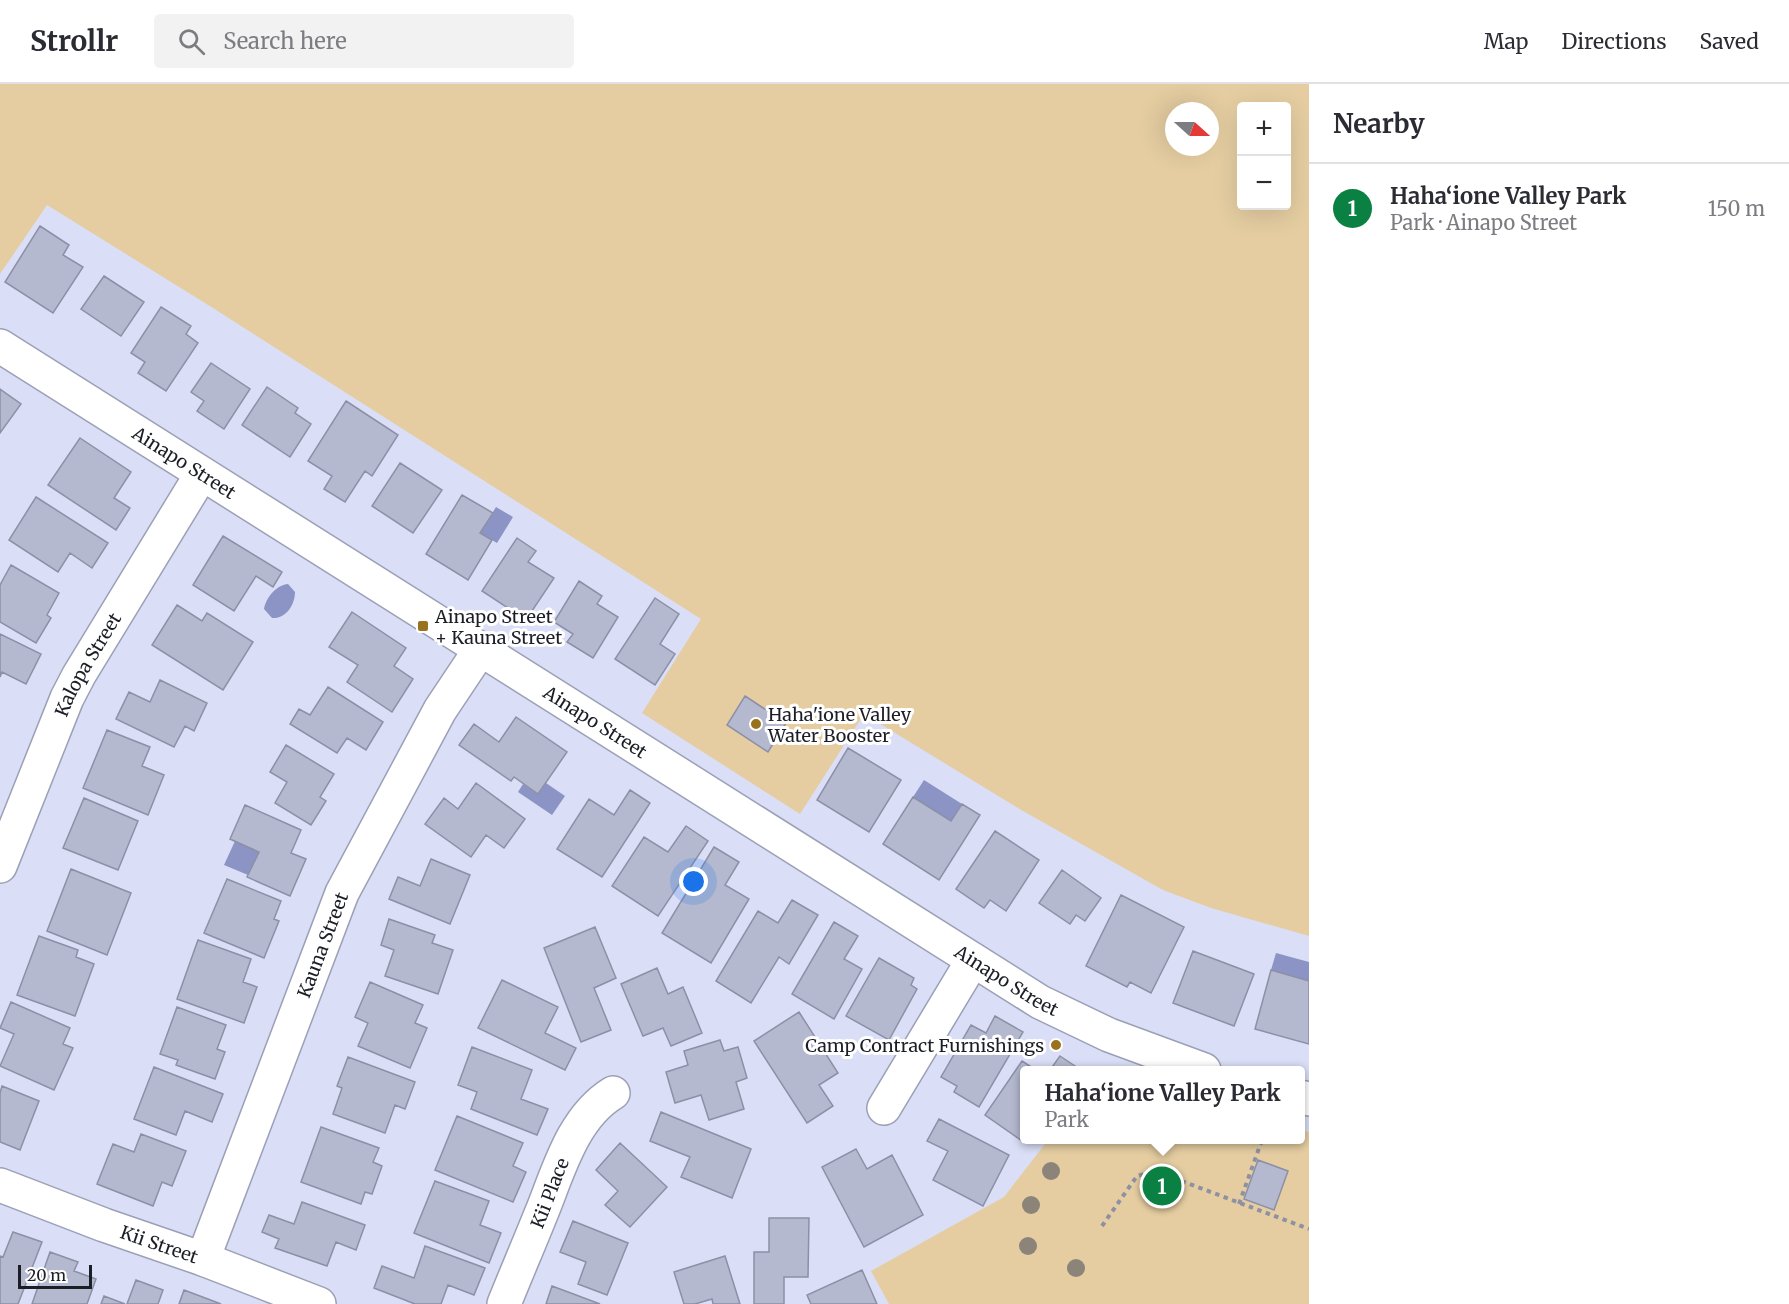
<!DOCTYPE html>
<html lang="en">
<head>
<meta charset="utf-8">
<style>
  body { margin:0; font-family:Merriweather,serif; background:#f2f2f3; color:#2b2b33 }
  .controls { position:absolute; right:18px; top:18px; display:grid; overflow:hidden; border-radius:6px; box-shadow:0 6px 24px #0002 }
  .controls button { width:54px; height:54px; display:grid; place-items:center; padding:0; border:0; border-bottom:2px solid #e1e1e2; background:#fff; color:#2b2b33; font:30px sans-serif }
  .compass { position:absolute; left:1165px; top:18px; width:54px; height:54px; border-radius:50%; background:#fff; box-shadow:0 6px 24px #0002; rotate:111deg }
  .scale { position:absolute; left:18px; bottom:15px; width:74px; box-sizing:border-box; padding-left:6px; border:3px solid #1c1e26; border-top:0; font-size:16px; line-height:21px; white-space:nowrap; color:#1c1e26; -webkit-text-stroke:4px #fff; paint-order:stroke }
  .you { position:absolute; left:694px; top:798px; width:21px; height:21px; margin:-15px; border:4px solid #fff; border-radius:50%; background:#1a73e8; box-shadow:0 0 0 9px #1a73e833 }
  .badge { display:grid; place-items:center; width:39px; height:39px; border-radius:50%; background:#0b8043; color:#fff; font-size:20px; font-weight:700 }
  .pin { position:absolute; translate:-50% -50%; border:3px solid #fff; box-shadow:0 2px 6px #0006 }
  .popup { position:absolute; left:1020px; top:982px; width:285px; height:78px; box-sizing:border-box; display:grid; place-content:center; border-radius:6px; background:#fff; filter:drop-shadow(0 2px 4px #0005); font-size:20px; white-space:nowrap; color:#7c7c81 }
  .popup b { font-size:22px; color:#2b2b33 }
  .popup::after { content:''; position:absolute; left:50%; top:100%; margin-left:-12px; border:12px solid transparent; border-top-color:#fff }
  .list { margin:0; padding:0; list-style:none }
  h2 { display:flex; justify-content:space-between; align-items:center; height:78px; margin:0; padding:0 24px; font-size:26px }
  h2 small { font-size:20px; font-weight:400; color:#7c7c81 }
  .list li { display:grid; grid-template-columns:39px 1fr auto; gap:18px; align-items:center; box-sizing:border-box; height:90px; padding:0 24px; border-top:2px solid #e1e1e2 }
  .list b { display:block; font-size:22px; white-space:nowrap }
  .list p { margin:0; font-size:20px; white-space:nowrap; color:#7c7c81 }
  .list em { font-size:20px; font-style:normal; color:#7c7c81 }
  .icon { flex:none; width:33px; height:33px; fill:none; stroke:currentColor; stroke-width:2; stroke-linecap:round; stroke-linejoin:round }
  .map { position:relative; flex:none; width:1309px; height:1220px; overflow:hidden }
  header { display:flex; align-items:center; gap:36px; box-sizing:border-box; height:84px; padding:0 30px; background:#fff; border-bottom:2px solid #e1e1e2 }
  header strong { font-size:28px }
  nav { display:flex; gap:33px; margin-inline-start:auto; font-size:21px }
  .search { width:420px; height:54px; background:#f2f2f3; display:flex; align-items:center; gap:15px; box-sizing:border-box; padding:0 21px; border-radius:6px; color:#7c7c81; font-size:22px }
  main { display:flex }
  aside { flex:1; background:#fff }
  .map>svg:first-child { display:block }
  .green { fill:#e5cda1; fill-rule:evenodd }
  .water { fill:#8c94c5 }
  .building { fill:#b5b9d0; stroke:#8c90a6; stroke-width:1.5 }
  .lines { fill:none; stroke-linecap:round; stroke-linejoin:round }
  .minor-casing { stroke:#9ca0b6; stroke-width:36 }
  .path { stroke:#8d91a2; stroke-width:4; stroke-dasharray:4.5 4.5; stroke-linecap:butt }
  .minor { stroke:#fff; stroke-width:33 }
  .tree { fill:#8c8479 }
  .poi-dot { fill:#98721d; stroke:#fff; stroke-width:2 }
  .labels { text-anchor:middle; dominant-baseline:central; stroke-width:6; stroke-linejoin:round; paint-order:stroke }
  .street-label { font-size:18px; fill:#1c1e26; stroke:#fff }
  .poi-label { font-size:18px; fill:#1c1e26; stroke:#fff; text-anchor:start }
</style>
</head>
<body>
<header>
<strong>Strollr</strong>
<div class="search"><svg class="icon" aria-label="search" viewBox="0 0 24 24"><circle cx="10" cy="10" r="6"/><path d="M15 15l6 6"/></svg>Search here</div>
<nav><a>Map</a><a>Directions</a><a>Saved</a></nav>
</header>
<main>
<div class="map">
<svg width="1309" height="1220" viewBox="0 0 1309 1220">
  <rect width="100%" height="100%" fill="#dadef6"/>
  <path class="green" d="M0,0H1309V852L1211,824L1163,806L1023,727L864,630L800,730L642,629L701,535L213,224L47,121L0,190ZM1242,22H1286V122H1242ZM1174,27H1210V63H1174Z
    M1300,1046L1309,1048V1220H889L871,1187L1004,1113L1048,1056H1300Z"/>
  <path class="water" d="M496,423L513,433L497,459L480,449Z
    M288,500L295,508C295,521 286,535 272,534L264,525C266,514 276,501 288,500Z
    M924,696L962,720L951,737L913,713Z
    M546,699L565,712L552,731L518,708L523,700L538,710Z
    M235,757L259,768L248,791L224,781Z
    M1276,869L1309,878V897L1271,886Z"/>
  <path class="building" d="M40,142L69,161L63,171L83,183L53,229L5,198Z
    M104,192L144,218L121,252L81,225Z
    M161,223L191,242L186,250L198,259L166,307L138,289L145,278L131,269Z
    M211,279L250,305L224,345L197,327L204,317L191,308Z
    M267,303L298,324L295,329L311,340L290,373L242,341Z
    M0,305L21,320L0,349Z
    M346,317L398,351L372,392L365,387L345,418L324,405L332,392L308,377Z
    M80,354L131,388L114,414L130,424L116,446L48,401Z
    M400,379L442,406L413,449L372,422Z
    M462,411L493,429L480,449L492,456L468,496L426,470Z
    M36,413L108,459L92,484L70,469L58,488L9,456Z
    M223,452L282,488L273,503L256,492L234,527L193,501Z
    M517,454L536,467L528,478L554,494L526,536L482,507Z
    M11,481L59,509L47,531L51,534L36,559L0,538V501Z
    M579,497L602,512L597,520L618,533L593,574L567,558L573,550L554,538Z
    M655,514L679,530L660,560L675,570L655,601L615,575Z
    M177,521L202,537L207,529L253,558L223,606L152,561Z
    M352,528L406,564L394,582L413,595L392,628L347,598L358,581L329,563Z
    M0,550L41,570L26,600L2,588L0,593Z
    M160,596L207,619L194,647L185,642L174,663L116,635L129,608L150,618Z
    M328,603L383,638L366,666L347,654L337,669L290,640L299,625L310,631Z
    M745,612L786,639L768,668L727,641Z
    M516,633L567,668L538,710L514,693L511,697L459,661L474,640L499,658Z
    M107,646L150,663L142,682L164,691L148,731L83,704Z
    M286,661L334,690L320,713L326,717L311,741L275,719L287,698L270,688Z
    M848,664L901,696L869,748L817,716Z
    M476,699L525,735L504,764L486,751L471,773L425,740L444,714L458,725Z
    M630,706L650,719L602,793L557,765L589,715L614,731Z
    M913,713L951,737L962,720L980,731L939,796L883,760Z
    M84,714L138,737L118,786L63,764Z
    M245,721L301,746L291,769L306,775L290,812L247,793L259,768L230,755Z
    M686,742L708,757L658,832L612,802L644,753L668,768Z
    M995,747L1039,776L1006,827L990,816L984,824L956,805Z
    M714,763L739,778L725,801L749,815L711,879L662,849Z
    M431,775L470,791L450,840L389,815L398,793L420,802Z
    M71,785L131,809L107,871L47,847Z
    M1062,786L1101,814L1085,837L1076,831L1070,840L1039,819Z
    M227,795L281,817L274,835L279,837L264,874L204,849Z
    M1121,811L1184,843L1151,909L1130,898L1127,903L1086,882Z
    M792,816L818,831L789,880L779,873L751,919L716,897L758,827L778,839Z
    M389,835L435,851L432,859L453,866L438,910L385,892L394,866L381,861Z
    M834,838L858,852L844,875L862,885L834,935L792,910Z
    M595,843L616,894L594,904L611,946L581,958L544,864Z
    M39,852L78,866L76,873L94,880L75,932L17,911Z
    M198,856L251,875L243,898L257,903L244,939L177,915Z
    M1193,867L1254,890L1234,942L1173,919Z
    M879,874L914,894L911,901L917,905L889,956L846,932Z
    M657,884L668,910L683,903L702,949L671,962L663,944L643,952L621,900Z
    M1271,886L1309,897V960L1255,945Z
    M502,896L558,923L545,949L576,964L565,986L478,944Z
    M370,898L423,921L415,939L427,944L410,984L358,962L368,939L355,933Z
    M11,918L70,944L63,960L73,964L54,1006L0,982L14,950L0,944Z
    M177,923L226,941L217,965L225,968L215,995L176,981L178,976L160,970Z
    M799,928L838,989L819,1001L833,1022L807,1039L754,957Z
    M995,932L1023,948L979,1023L954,1008L957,1002L941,993L971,941L986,949Z
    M720,956L724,967L738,963L747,994L736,998L744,1025L709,1036L701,1011L675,1019L666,988L688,981L684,967Z
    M472,963L532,986L521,1015L548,1025L537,1051L471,1025L477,1008L458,1001Z
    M1060,972L1078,984L1076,986H1050Z
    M348,973L415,998L405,1025L395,1021L385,1049L333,1030L342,1004L337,1002Z
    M1022,977L1036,986H1024V1056H1028L1025,1059L985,1031Z
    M154,983L223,1010L212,1038L185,1027L176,1051L134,1035Z
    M2,1002L39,1017L20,1066L0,1058V1009Z
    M661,1028L751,1065L732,1114L681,1093L690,1073L650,1057Z
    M457,1032L523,1059L513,1082L526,1088L513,1118L435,1086Z
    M939,1035L1009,1071L983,1122L933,1096L948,1067L927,1057Z
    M321,1043L379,1064L373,1078L382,1082L372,1110L365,1108L361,1120L301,1098Z
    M141,1050L186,1067L172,1102L162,1098L153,1122L97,1100L113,1060L134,1068Z
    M620,1059L667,1103L630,1143L605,1121L618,1107L596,1086Z
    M856,1065L867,1085L892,1071L923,1131L864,1163L822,1083Z
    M1258,1076L1288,1087L1274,1126L1244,1115Z
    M435,1097L489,1117L480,1141L501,1149L489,1179L414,1149Z
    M302,1118L365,1141L356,1166L336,1158L327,1182L275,1164L279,1155L262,1148L269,1131L294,1140Z
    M769,1134H809L808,1193H784V1220H754V1168H769Z
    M573,1137L628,1159L607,1211L578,1200L586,1178L560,1168Z
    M13,1148L42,1158L18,1220H0V1172L3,1173Z
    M425,1162L485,1184L474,1211L448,1201L441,1220H415L374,1204L382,1182L414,1194Z
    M50,1168L78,1178L74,1187L96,1195L87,1220H32Z
    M725,1172L740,1220H713L712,1215L695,1220H684L674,1188Z
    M862,1186L877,1220H811L807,1211Z
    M136,1196L163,1206L158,1220H127Z
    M552,1202L600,1220H546Z
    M184,1206L221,1220H179Z
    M104,1212L125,1220H101Z"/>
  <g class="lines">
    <g class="minor-casing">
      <g id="minor">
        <path id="s1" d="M0,262L1040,918L1109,951L1204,986"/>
        <path id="s2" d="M0,782L67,614L79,591L201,391"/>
        <path d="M1300,1013L1309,1015"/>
        <path d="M884,1024L973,876"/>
        <path id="s3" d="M0,1101L104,1141L203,1175L319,1220"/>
        <path id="s4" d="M203,1175L342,809L440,626L480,566"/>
        <path id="s5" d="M504,1220C516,1190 529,1160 541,1130C558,1089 572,1034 613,1009"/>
      </g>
    </g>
    <path class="path" d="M1239,1120L1262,1056
      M1102,1142L1137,1092L1155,1087L1309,1145"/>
    <use href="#minor" class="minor"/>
  </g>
  <g class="tree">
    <circle cx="1051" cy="1087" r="9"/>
    <circle cx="1031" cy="1121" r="9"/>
    <circle cx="1028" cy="1162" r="9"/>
    <circle cx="1076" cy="1184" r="9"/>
  </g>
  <g class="poi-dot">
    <rect x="417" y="536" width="12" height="12" rx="3"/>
    <circle cx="756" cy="640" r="6"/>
    <circle cx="1056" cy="961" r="6"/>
  </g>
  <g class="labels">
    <g class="street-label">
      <text stroke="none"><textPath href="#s1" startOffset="218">Ainapo Street</textPath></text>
      <text stroke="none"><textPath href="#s2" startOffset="220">Kalopa Street</textPath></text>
      <text stroke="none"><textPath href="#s1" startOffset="704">Ainapo Street</textPath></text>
      <text stroke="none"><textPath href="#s4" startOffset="336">Kauna Street</textPath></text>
      <text stroke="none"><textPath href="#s1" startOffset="1190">Ainapo Street</textPath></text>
      <text stroke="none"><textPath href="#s5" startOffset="120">Kii Place</textPath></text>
      <text stroke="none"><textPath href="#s3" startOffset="170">Kii Street</textPath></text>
    </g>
    <g class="poi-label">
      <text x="435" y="532">Ainapo Street<tspan x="435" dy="21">+ Kauna Street</tspan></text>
      <text x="768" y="630">Haha'ione Valley<tspan x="768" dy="21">Water Booster</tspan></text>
      <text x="1044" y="961" text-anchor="end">Camp Contract Furnishings</text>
    </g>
  </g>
</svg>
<div class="controls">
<button>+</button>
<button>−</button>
</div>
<svg class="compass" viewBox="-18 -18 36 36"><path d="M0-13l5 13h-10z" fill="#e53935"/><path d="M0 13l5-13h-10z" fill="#7c7c81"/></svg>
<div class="scale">20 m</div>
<div class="you"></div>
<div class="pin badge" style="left:1162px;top:1102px">1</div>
<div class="popup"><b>Haha‘ione Valley Park</b>Park</div>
</div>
<aside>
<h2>Nearby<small></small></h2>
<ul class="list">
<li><span class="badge">1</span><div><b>Haha‘ione Valley Park</b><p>Park · Ainapo Street</p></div><em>150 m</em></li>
</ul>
</aside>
</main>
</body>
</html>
